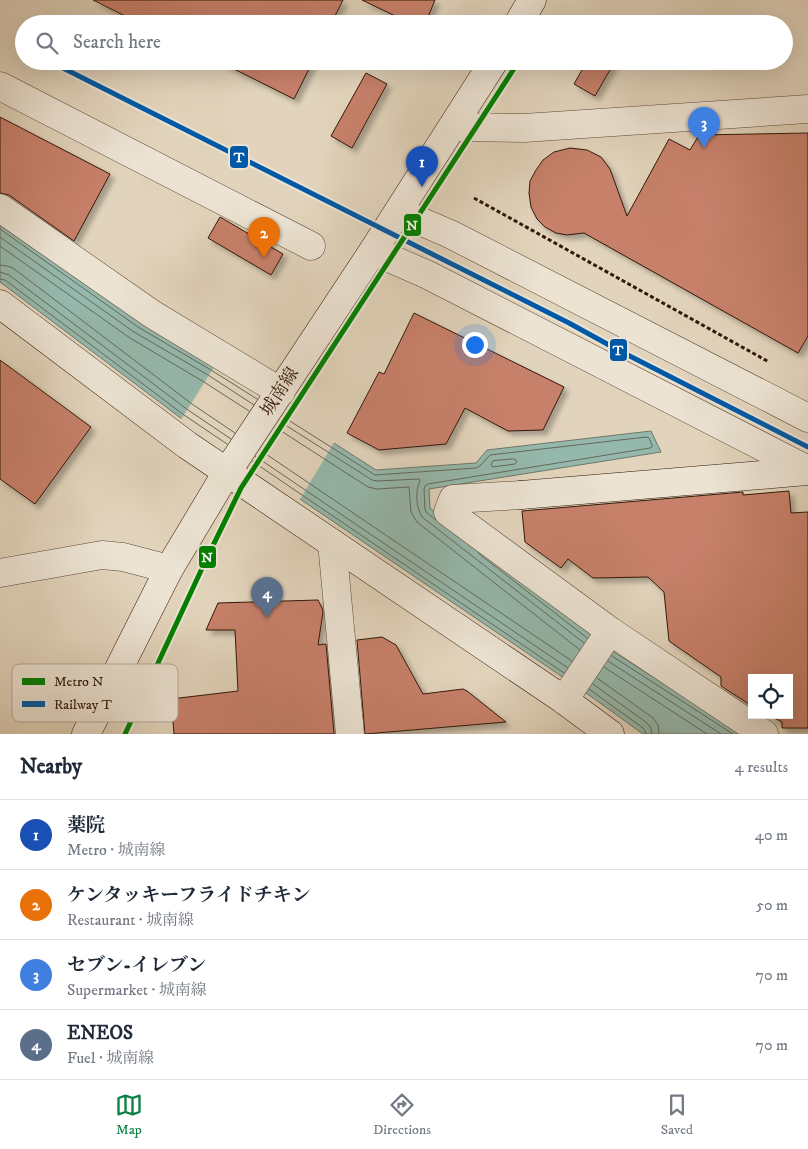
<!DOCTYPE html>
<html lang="en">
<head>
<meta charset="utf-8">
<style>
  body { margin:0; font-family:"IM FELL DW Pica","Noto Serif JP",serif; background:#f2f2f3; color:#1f2937 }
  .controls { position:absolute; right:15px; bottom:15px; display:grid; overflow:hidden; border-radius:0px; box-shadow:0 5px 20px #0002 }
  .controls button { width:45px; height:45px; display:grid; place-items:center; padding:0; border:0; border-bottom:1px solid #e0e1e3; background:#fff; color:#1f2937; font:25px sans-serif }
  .you { position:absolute; left:474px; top:344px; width:18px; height:18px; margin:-12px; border:4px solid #fff; border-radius:50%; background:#1a73e8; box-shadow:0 0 0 8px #1a73e833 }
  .badge { display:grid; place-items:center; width:32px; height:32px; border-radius:50%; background:#0b8043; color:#fff; font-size:16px; font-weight:700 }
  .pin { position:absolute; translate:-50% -41px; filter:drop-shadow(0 1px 2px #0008) }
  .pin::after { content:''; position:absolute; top:26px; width:18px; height:15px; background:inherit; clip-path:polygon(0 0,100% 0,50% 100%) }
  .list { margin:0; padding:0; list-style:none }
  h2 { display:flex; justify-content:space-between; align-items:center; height:65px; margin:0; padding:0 20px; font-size:21px }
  h2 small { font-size:16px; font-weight:400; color:#747a83 }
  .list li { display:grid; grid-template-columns:32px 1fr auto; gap:15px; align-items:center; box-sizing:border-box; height:70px; padding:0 20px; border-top:1px solid #e0e1e3 }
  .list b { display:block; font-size:19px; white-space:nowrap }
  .list p { margin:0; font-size:16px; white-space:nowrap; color:#747a83 }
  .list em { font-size:16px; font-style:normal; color:#747a83 }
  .icon { flex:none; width:28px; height:28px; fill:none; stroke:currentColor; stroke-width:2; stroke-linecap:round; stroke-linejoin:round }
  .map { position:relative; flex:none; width:808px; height:734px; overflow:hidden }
  .search { position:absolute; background:#fff; box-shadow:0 5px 20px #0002; left:15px; right:15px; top:15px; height:55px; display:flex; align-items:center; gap:12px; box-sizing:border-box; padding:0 18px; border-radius:28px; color:#747a83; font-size:19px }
  .sheet { height:345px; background:#fff }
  nav { display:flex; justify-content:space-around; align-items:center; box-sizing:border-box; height:70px; border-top:1px solid #e0e1e3; background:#fff; font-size:14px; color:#747a83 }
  nav a { display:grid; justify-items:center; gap:2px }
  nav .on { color:#0b8043 }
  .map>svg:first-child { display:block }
  .water { fill:#95b8ac; stroke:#6d786a }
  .pier { fill:#e2d4bc }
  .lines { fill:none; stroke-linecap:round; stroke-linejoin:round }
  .shore { stroke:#63685a; stroke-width:1 }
  .building { fill:#c7806a; stroke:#311807; filter:url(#shadow) }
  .street-casing { stroke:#5d4734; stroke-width:29 }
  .secondary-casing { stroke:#311807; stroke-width:29 }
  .path { stroke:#311807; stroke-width:3; stroke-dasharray:4 2.5; stroke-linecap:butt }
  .street { stroke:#ece3d3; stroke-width:28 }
  .secondary { stroke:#ece3d3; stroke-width:28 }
  .rail-1-casing { stroke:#ece3d3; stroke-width:9 }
  .rail-1 { stroke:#0059a6; stroke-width:5 }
  .metro-1-casing { stroke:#ece3d3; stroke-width:9 }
  .metro-1 { stroke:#008000; stroke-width:5 }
  .labels { text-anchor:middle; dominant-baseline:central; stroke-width:4; stroke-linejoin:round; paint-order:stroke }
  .street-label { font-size:18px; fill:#311807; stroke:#ece3d3 }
  .key { fill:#ece3d3; stroke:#b4a696; stroke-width:1 }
  .key-label { font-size:14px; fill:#311807 }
  .line-badge { stroke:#ece3d3; stroke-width:2 }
  .badge-label { font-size:14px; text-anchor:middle; font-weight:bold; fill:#fff }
</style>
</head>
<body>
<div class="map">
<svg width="808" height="734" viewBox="0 0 808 734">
  <defs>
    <filter id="shadow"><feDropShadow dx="4.5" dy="4.5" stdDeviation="2.5" flood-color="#0004"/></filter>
  </defs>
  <rect width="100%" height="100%" fill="#e2d4bc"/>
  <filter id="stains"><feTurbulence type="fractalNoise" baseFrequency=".004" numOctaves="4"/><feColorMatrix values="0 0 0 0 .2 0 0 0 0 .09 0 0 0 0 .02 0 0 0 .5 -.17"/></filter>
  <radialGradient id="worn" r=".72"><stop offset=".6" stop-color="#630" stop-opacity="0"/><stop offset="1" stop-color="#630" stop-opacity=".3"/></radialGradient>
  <path class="water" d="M0,223L214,366L376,470L476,463L487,450L651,431L661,452L429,489L430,508L589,633L617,654L742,734H643L589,695L182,419L0,282Z"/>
  <path class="pier" d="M216,364L335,441L299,501L180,421Z"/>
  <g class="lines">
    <path class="shore" d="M0,229L138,327L211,370L257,399
      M0,237L134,332L208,375L254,405
      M0,246L130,338L204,382L249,411
      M0,265L7,266L13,268L192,404L235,433
      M0,272L9,275L188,410L231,439
      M0,279L5,280L184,415L227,444
      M282,416L375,475L476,468L480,466L490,455L646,437L649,438L652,445V447L650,448L428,484L425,486L424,489L425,509L426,512L436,520
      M279,421L372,480L377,481L419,479L420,481C415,491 416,508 422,517L584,643
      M275,427L368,487L377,489L409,487L411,512L417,522L580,650
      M260,450L572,661
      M255,456L568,668
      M514,459L517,461L515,464L493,467L491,465L493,461Z
      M252,461L564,673
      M478,553L587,638
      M612,656L733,734
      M608,661L721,734
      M604,667L707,734
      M597,678L653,718L658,725L659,734
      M593,684L647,723L651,728L652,734
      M589,689L643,728L645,731L646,734"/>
  </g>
  <path class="building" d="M93,0H343L331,24H141Z
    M362,0H435L425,24H412Z
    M218,61H313L294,99Z
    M587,61H615L595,96L574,84Z
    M366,73L387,84L352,148L331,136Z
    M0,117L110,174L74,241L9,195L0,193Z
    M808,133V336L798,353L584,233L567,235L556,233L545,227L537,219L531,207L529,193L530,181L536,170L543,160L554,152L570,148L587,150L601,157L610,169L627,216L669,139L690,150L699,135Z
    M220,217L283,254L271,275L208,238Z
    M414,313L564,387L543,430L508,431L465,408L446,444L379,450L347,433L379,372L384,374Z
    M0,360L91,427L35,504L0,479Z
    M789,491L791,513L808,512V728H782V722L769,715H789V678H752V706L721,686V677L669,641L664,592L648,577L593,578L568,559L561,568L525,542L522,511L743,492V495Z
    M318,600L322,608L323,612L318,645L326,644L334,734H174L171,699L238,691L235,630H206L218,603Z
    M382,637L396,645L423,694L463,689L467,691L506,722L365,734L357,640Z"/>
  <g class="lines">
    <g class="street-casing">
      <path id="street" d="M0,86L311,246
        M453,127L524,128L808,109
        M0,208L152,314L281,392
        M399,212L450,234L808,418
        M373,251L428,275L808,470
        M521,495L453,499L448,512L610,631L564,700
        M332,543L350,734
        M0,573L102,555L123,557L169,569
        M610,631L764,734"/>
    </g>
    <g class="secondary-casing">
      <path id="secondary" d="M518,24L532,0
        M0,304L187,445L564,700L610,734
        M521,495L808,471
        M86,734L169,569L227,472L373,251L494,61"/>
    </g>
    <path class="path" d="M474,198L769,362"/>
    <use href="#street" class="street"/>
    <use href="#secondary" class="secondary"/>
    <g class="rail-1-casing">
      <path id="rail-1" d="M49,61L569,323L618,350L808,447"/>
    </g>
    <use href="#rail-1" class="rail-1"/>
    <g class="metro-1-casing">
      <path id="metro-1" d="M125,734L205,562L241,488L519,61"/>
    </g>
    <use href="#metro-1" class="metro-1"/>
  </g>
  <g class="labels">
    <g class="street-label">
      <text transform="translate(280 392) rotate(-57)">城南線</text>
    </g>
  </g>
  <rect x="12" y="664" width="166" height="58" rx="8" class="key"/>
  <rect x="22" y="678" width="23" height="7" fill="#008000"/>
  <rect x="22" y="701" width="23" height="6" fill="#0059a6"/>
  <g class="key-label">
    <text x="54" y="686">Metro N</text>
    <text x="54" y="709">Railway T</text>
  </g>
  <g class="line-badge">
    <rect x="229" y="145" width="20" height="24" rx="5" fill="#0059a6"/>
    <rect x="403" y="213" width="19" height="24" rx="5" fill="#008000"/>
    <rect x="609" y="338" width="19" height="24" rx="5" fill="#0059a6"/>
    <rect x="198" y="545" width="19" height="24" rx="5" fill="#008000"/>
  </g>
  <g class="badge-label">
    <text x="239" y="162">T</text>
    <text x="412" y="230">N</text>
    <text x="618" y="355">T</text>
    <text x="207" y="562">N</text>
  </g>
  <rect width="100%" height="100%" filter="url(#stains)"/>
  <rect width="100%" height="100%" fill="url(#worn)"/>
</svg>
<div class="controls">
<button><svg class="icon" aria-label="locate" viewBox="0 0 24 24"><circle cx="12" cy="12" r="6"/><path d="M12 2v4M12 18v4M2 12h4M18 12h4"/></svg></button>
</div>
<div class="you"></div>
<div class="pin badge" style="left:422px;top:187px;background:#1a4fb4">1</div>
<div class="pin badge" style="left:264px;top:258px;background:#e8710a">2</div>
<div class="pin badge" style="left:704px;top:148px;background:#3f7fe0">3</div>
<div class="pin badge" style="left:267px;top:618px;background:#5c6f8a">4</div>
<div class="search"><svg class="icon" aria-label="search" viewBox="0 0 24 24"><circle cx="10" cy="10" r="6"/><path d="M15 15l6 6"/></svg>Search here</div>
</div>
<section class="sheet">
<h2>Nearby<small>4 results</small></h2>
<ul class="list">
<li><span class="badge" style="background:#1a4fb4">1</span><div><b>薬院</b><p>Metro · 城南線</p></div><em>40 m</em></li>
<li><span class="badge" style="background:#e8710a">2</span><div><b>ケンタッキーフライドチキン</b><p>Restaurant · 城南線</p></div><em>50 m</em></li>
<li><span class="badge" style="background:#3f7fe0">3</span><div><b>セブン-イレブン</b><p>Supermarket · 城南線</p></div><em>70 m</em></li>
<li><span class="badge" style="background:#5c6f8a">4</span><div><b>ENEOS</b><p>Fuel · 城南線</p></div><em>70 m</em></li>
</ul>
</section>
<nav>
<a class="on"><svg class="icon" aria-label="map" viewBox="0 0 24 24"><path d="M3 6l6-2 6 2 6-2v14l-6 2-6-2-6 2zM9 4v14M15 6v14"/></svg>Map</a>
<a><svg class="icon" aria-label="directions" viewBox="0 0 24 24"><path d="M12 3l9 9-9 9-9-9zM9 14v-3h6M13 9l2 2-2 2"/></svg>Directions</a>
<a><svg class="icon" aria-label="saved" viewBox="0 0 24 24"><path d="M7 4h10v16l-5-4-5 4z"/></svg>Saved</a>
</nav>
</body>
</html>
